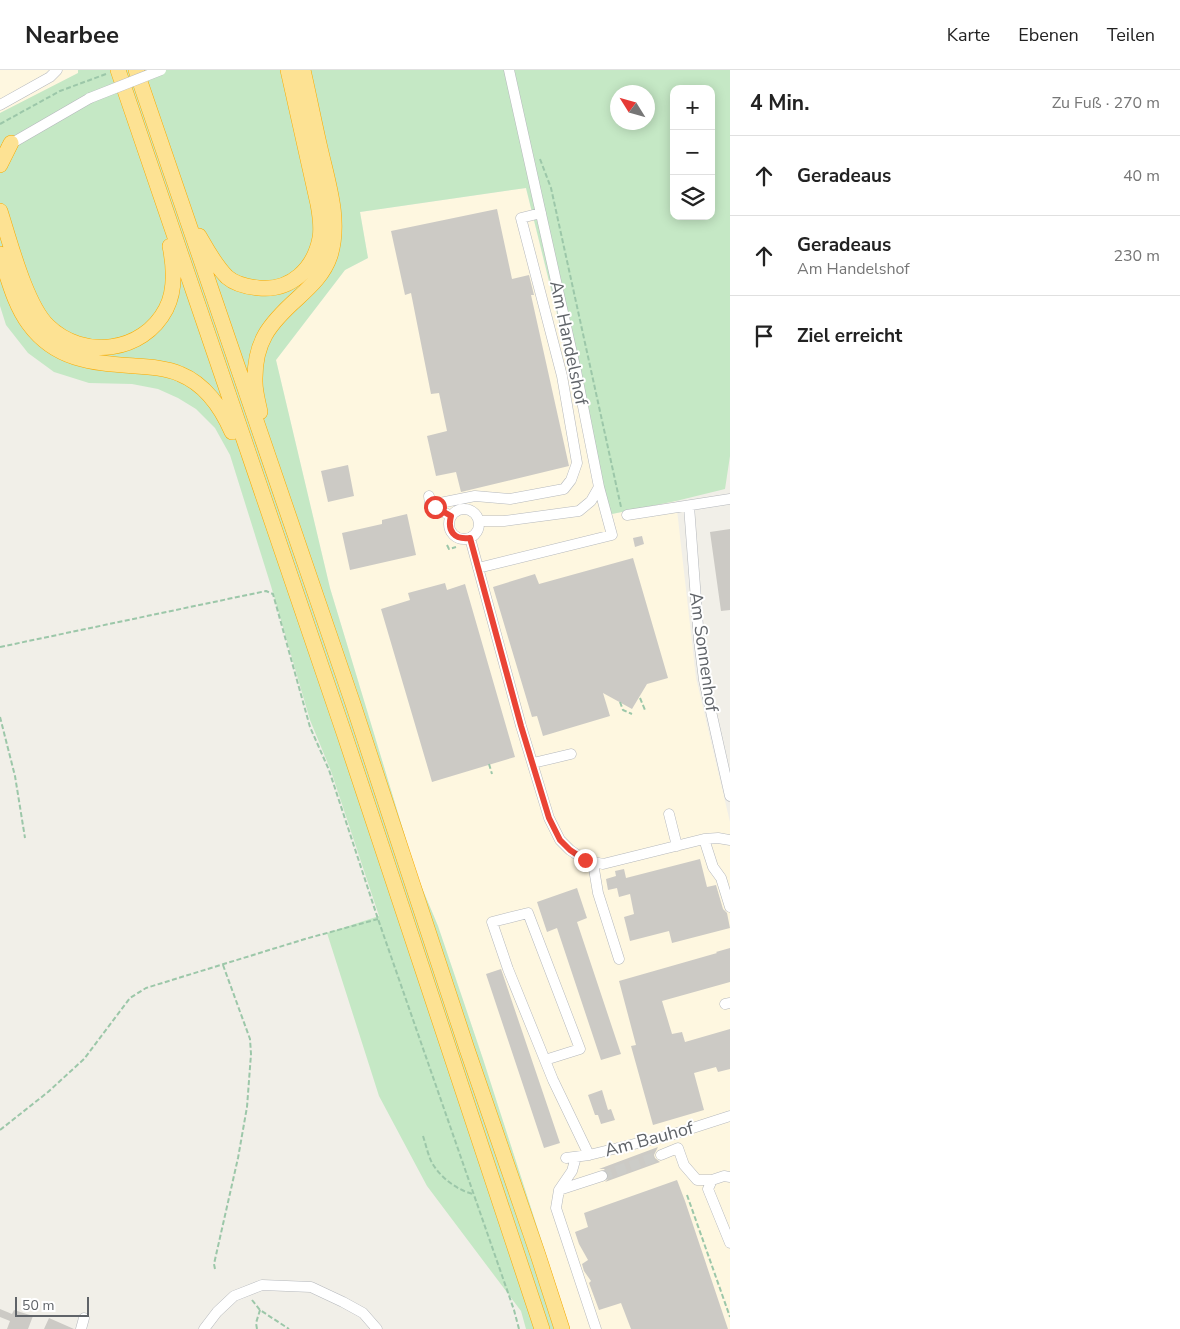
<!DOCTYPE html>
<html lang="de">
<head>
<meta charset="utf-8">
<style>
  body { margin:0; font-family:"Nunito Sans",sans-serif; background:#f2f2f2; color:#222 }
  .controls { position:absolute; right:15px; top:15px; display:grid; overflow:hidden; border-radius:10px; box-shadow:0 2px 12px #0003 }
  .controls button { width:45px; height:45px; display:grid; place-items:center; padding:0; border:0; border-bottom:1px solid #e0e0e0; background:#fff; color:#222; font:25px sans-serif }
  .compass { position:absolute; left:610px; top:15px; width:45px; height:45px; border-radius:50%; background:#fff; box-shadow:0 2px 12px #0003; rotate:307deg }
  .scale { position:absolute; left:15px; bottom:12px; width:74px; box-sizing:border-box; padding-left:5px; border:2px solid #5f6368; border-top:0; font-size:14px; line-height:18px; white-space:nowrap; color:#5f6368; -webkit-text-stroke:4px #fff; paint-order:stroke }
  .stop { position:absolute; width:15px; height:15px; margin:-11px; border:4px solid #ea4335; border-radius:50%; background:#fff }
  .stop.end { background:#ea4335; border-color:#fff; box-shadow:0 1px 5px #0008 }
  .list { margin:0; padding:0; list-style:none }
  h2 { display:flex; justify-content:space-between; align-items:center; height:65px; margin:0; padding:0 20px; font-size:21px }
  h2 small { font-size:16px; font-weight:400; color:#767676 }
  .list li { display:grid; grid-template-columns:32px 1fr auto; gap:15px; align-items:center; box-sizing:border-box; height:80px; padding:0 20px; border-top:1px solid #e0e0e0 }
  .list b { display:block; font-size:19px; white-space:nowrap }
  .list p { margin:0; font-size:16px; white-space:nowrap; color:#767676 }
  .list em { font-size:16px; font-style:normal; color:#767676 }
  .icon { flex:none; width:28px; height:28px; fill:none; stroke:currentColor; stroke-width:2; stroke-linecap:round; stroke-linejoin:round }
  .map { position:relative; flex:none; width:730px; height:1259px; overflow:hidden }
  header { display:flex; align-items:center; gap:30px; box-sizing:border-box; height:70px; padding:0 25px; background:#fff; border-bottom:1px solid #e0e0e0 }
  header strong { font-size:24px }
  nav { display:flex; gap:28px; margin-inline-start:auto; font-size:18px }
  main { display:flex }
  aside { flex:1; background:#fff }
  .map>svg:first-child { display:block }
  .commercial { fill:#fef7e0 }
  .green { fill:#c5e8c5; fill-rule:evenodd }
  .building { fill:#cccac5 }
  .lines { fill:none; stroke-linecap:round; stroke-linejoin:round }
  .minor-tunnel { stroke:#ccccc8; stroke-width:10; stroke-dasharray:10 5; stroke-linecap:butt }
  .minor-casing { stroke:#b5b8bc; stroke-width:11 }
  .highway-casing { stroke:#f9ab00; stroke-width:16 }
  .path { stroke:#9cc7a9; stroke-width:2; stroke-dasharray:5 2.5; stroke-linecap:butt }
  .minor { stroke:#fff; stroke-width:10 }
  .highway { stroke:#fde293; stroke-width:15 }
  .minor-bridge-casing { stroke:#b5b8bc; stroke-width:11; stroke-linecap:butt }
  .minor-bridge { stroke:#fff; stroke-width:10 }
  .route { stroke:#ea4335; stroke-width:6 }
  .labels { text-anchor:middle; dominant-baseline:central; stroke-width:4; stroke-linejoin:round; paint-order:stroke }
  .street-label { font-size:18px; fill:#5f6368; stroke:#fff }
</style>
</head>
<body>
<header>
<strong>Nearbee</strong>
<nav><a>Karte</a><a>Ebenen</a><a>Teilen</a></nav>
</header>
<main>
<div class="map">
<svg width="730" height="1259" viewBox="0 0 730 1259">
  <rect width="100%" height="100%" fill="#f1efe8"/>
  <path class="commercial" d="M0,0H78L79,3L0,43Z
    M526,118L594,398L607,445L676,431L696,608L730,752V1259H570L483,989L438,856L417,806L330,518L276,290L345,200L368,188L360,142Z"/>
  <path class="green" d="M78,0H730V386L725,419L676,431L607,445L526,118L360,142L368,188L345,200L276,290L330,518L417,806L438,856L483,989L570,1259H526L521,1241L427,1116L379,1026L327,863L379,846L331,701L310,650L271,516L230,385L215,358L196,339L178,328L158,319L132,314L89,313L54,302L28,283L6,255L0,236V43L78,3ZM674,19H711V146H674ZM618,22H648V52H618Z"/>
  <path class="building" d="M497,139L512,209L529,205L534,225H531L569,396L461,422L456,402L436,406L427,366L447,361L439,323L431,324L411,223L405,225L391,161Z
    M348,395L354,426L328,432L321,401Z
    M407,444L416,485L350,500L342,463L382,454V450Z
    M730,459V540L721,541L710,462Z
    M642,466L644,474L635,477L633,468Z
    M633,488L668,608L647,614L632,639L603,623L610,646L543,666L537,646L532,647L493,517L535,504L539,514Z
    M445,513L447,520L465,514L515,687L432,712L381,539L410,530L408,523Z
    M700,789L707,817L716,815L723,839L727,843L730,858L672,873L669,861L630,871L624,847L634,844L630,824L619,827L617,818L608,820L606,809L616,806L615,801L624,799L626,808Z
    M577,818L587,848L577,852L621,984L601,990L557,858L547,862L537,832Z
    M730,878V912L662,931L672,964L682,962L685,972L730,959V999L718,1002L716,997L694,1003L704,1040L653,1055L631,976L636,975L619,911L717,883L716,882Z
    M501,899L560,1073L544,1078L486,904Z
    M602,1020L608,1040L611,1039L615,1050L601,1054L598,1045H595L588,1025Z
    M658,1077L654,1085L655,1088L660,1092L605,1112L609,1108L608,1103L604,1099H599Z
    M677,1110L685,1131L728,1259H631L621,1233L599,1240L589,1213L591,1211L584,1201L582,1194L588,1190L579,1174L575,1162L588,1157L584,1143Z
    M0,1239L12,1244L14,1240L33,1246L28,1259H7L10,1251L0,1247Z
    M49,1248L74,1259H44Z"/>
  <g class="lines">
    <path class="minor-tunnel" d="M602,1106L661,1085"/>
    <g class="minor-casing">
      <path id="minor" d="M0,35L50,7L57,0
        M7,76L90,28
        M429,426L430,435L451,446
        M430,435L475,426L510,429L564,419L571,410L577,393L562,306L521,148L541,143
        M689,436L699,570L704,610L730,726
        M449 454a15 15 0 1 1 30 0a15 15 0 1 1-30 0Z
        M627,445L730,429
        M479,451H504L579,441L591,431L599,417L576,301L509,0
        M470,468L521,656L549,748L560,770L570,780L585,790L603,794L704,769L718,768L730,770
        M478,498L612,465L599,417
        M533,693L571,684
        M669,744L677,776
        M704,769L713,797L721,808L730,837
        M593,793L598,823L619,889
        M725,934L730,933
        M545,990L580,979L528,843L492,852L508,899L553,1010L589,1085
        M661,1085L678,1078L684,1095L697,1110H712L724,1106L730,1107
        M576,1087L572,1101L559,1120L556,1138L596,1259
        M566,1088L589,1085L671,1065L730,1046
        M712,1110L708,1119L730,1173
        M559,1120L602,1106
        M81,1259L84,1248
        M204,1259L217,1242L234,1226L262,1215L311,1217L343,1232L363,1243L377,1259"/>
    </g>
    <g class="highway-casing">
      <path id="highway" d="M118,0L344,663L542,1259
        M136,0L352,631L467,979L538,1185L562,1259
        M0,95L11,73
        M0,141C10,172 26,235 48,256C83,290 143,283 166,239C176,220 174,196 170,176
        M199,166C207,180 215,195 227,207C235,214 248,217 259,218C291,221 314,199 320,168C322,157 320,145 318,134L288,0
        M0,184C8,207 14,234 29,254C56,291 94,293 135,296C150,297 166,298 180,304C205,314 222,339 232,362
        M260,342C258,332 255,322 255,312C254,272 269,254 298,228C311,216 324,204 330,186C341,151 328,113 320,78C314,52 309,26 303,0"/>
    </g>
    <path class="path" d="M0,54L60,21L106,4
      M540,89L551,118L621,437
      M447,475L449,479L456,477
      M0,577L266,521L273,524L310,657L329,700L378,849L514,1240L519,1259
      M640,628L645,640
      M620,632L623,640L632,644
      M0,647L15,706L25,768
      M489,694L492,704
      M0,1060L48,1022L84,989L130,928L146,918L305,869L378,849
      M423,1066C426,1075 428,1085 432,1093C441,1108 457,1120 473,1124
      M687,1125L730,1247
      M215,1199L214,1194L238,1088L247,1037L251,984L250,969L223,895
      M252,1230L260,1240L289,1259
      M257,1259L256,1253L260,1240"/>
    <use href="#minor" class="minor"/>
    <use href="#highway" class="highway"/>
    <g class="minor-bridge-casing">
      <path id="minor-bridge" d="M90,28L161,0"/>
    </g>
    <use href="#minor-bridge" class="minor-bridge"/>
  </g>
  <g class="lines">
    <path class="route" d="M435,437L451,446C447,461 454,470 470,468L521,656L549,748L560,770L570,780L585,790"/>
  </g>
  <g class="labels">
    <g class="street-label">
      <text transform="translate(569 273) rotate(78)">Am Handelshof</text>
      <text transform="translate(704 582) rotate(82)">Am Sonnenhof</text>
      <text transform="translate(649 1069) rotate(-15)">Am Bauhof</text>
    </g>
  </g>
</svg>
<div class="controls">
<button>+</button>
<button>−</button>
<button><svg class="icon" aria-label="layers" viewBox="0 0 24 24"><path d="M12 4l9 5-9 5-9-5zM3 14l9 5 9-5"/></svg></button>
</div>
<svg class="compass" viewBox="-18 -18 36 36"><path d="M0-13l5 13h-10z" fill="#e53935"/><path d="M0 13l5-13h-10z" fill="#767676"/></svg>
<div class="scale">50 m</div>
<div class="stop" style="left:435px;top:437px"></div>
<div class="stop end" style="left:585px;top:790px"></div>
</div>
<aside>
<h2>4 Min.<small>Zu Fuß · 270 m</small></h2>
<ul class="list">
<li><svg class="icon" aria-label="ahead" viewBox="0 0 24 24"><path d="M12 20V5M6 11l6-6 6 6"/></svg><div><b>Geradeaus</b></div><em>40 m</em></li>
<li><svg class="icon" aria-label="ahead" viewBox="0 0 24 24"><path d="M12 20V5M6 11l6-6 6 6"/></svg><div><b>Geradeaus</b><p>Am Handelshof</p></div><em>230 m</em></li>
<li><svg class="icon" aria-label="arrive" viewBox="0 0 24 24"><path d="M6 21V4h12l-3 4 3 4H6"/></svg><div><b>Ziel erreicht</b></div></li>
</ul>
</aside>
</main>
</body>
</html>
